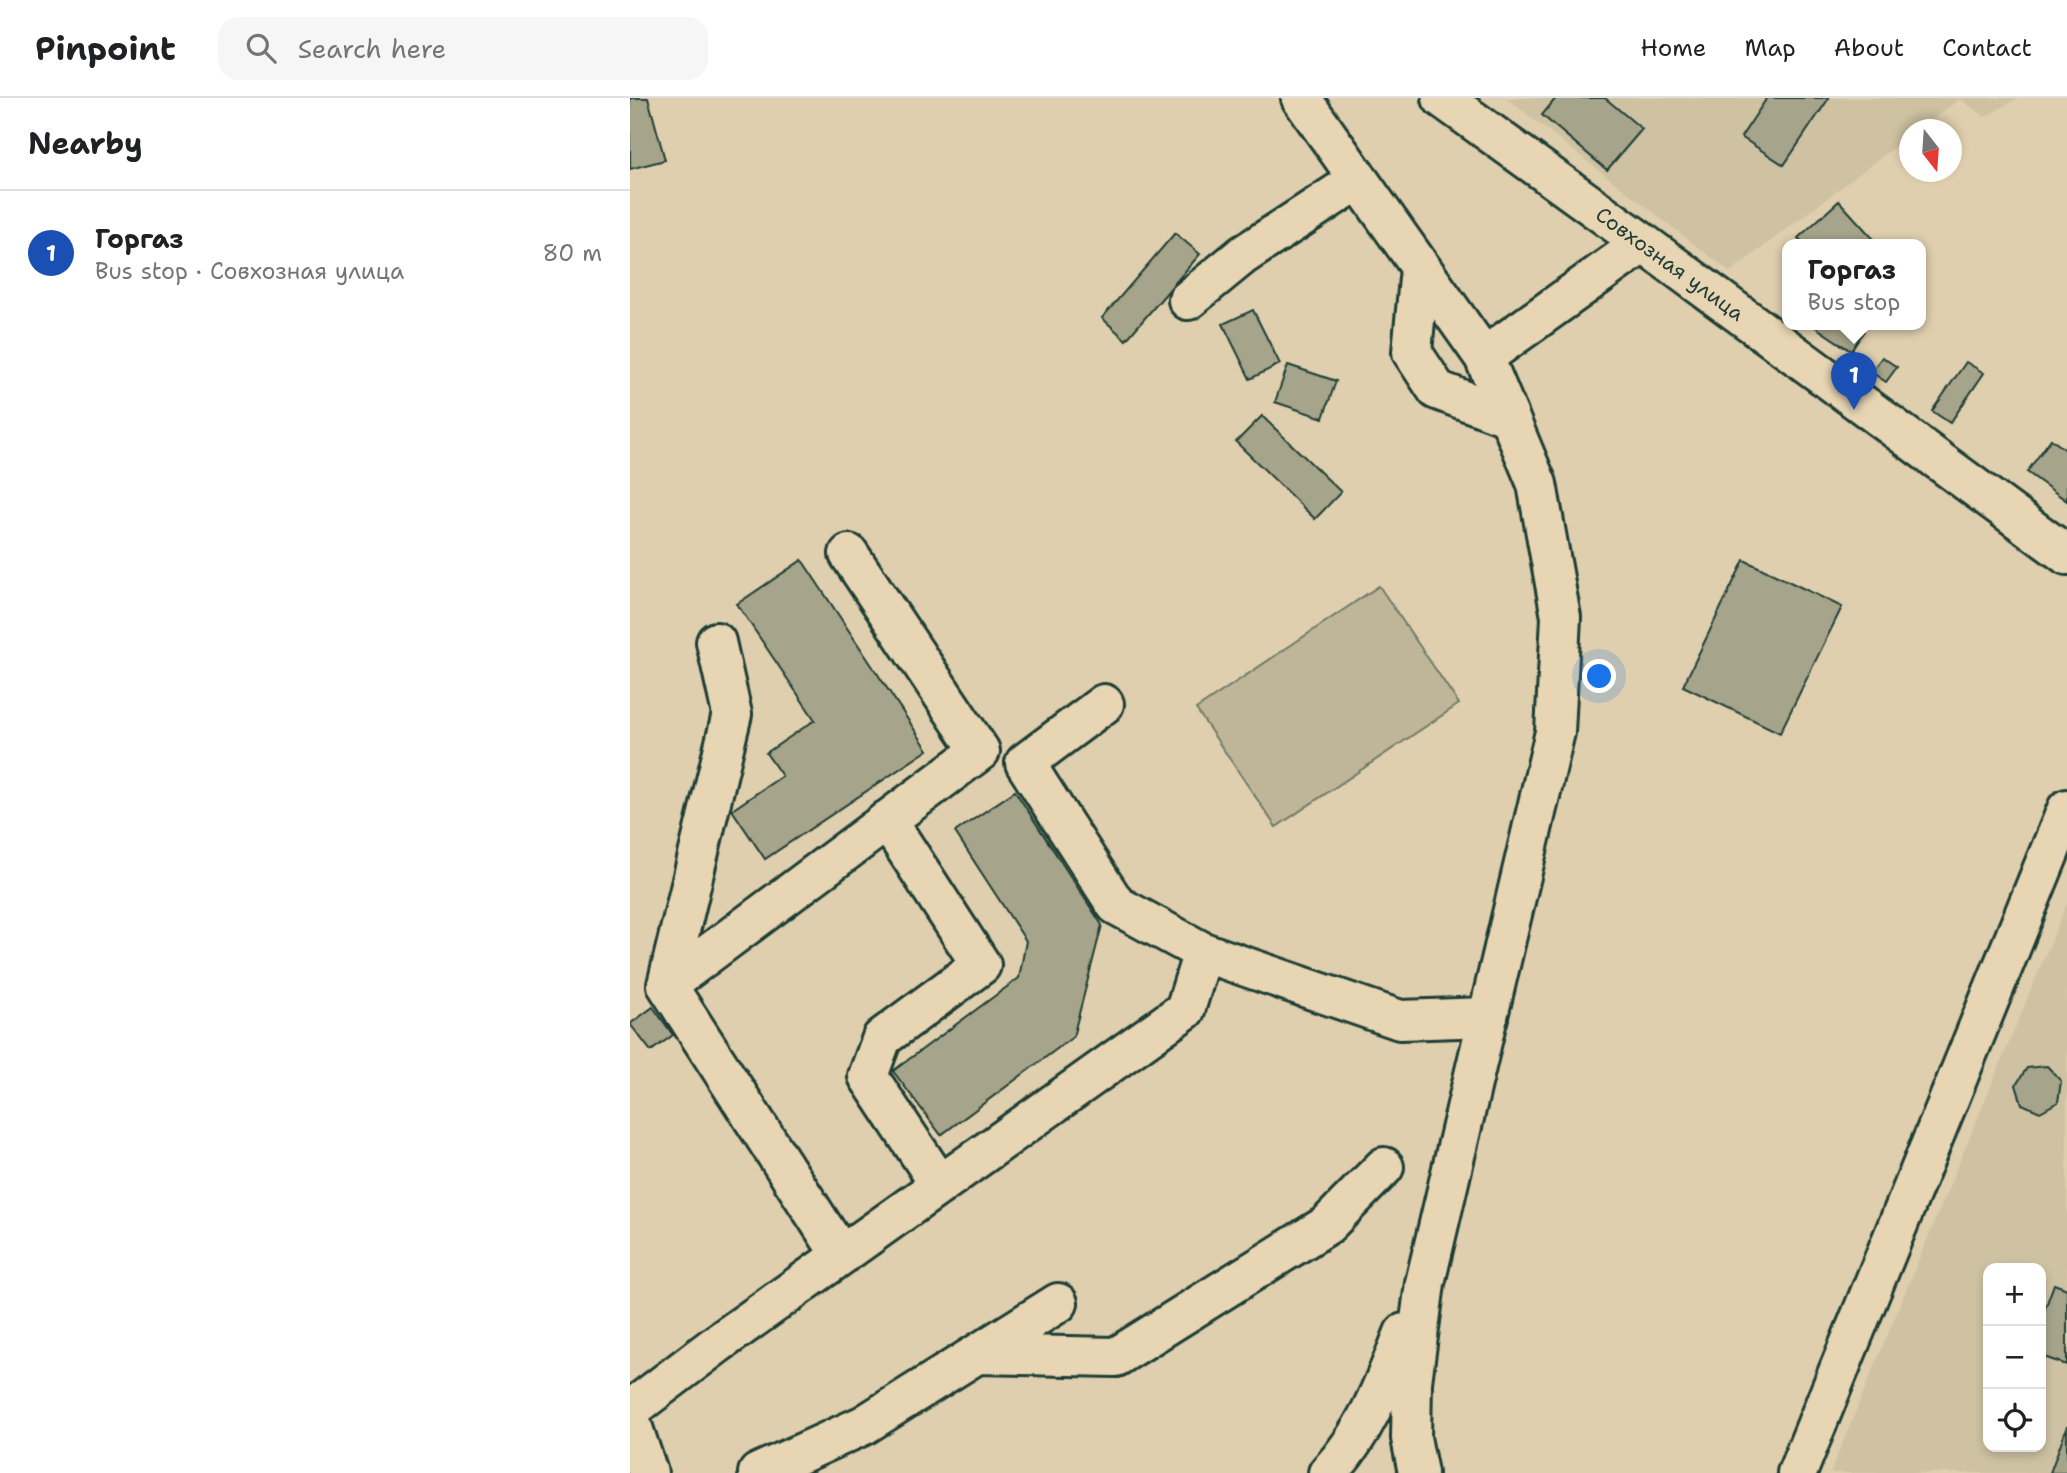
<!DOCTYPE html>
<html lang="en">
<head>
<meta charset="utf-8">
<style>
  body { margin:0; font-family:"Shantell Sans",sans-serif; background:#f6f6f6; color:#202124 }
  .controls { position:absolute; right:21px; bottom:21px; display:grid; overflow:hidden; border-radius:14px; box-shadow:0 4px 10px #0003 }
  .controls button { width:63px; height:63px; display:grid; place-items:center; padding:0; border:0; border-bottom:2px solid #e0e0e0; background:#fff; color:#202124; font:35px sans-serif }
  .compass { position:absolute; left:1269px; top:21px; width:63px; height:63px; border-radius:50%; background:#fff; box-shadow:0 4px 10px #0003; rotate:163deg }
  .you { position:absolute; left:970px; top:579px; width:24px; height:24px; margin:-18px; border:5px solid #fff; border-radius:50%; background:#1a73e8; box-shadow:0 0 0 10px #1a73e833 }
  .badge { display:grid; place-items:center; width:46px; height:46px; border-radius:50%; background:#d93025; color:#fff; font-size:23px; font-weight:700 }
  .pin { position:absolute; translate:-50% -58px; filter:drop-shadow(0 2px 4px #0008) }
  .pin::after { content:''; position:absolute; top:37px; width:24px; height:21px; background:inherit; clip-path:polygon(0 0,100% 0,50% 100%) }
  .popup { position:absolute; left:1152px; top:141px; width:144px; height:91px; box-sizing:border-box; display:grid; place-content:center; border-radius:14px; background:#fff; filter:drop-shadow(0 2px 5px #0005); font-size:23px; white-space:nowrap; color:#757577 }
  .popup b { font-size:26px; color:#202124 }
  .popup::after { content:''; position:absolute; left:50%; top:100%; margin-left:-14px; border:14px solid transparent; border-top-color:#fff }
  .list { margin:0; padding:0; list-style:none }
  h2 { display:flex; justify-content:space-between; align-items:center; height:91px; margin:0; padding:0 28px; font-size:30px }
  h2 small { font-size:23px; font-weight:400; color:#757577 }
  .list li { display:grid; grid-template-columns:46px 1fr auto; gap:21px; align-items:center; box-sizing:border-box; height:126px; padding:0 28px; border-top:2px solid #e0e0e0 }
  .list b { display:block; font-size:26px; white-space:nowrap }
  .list p { margin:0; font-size:23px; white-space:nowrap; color:#757577 }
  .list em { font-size:23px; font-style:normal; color:#757577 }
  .icon { flex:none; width:38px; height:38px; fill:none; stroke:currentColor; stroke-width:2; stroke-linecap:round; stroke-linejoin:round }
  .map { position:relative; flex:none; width:1437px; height:1375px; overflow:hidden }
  header { display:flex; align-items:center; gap:42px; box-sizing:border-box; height:98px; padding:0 35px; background:#fff; border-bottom:2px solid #e0e0e0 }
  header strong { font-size:33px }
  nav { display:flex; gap:38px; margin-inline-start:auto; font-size:24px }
  .search { width:490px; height:63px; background:#f6f6f6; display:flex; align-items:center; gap:18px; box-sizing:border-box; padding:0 24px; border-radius:21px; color:#757577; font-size:26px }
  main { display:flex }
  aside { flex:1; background:#fff }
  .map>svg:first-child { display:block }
  .built { fill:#cec2a3; fill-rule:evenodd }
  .green { fill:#bfb69a; stroke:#6f7a67; stroke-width:2 }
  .building { fill:#a6a48a; stroke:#1f3d34; stroke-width:2 }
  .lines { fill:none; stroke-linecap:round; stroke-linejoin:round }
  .minor-casing { stroke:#1f3d34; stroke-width:44 }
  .major-casing { stroke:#1f3d34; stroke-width:44 }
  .minor { stroke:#e7d5b3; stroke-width:38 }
  .major { stroke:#e7d5b3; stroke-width:38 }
  .labels { text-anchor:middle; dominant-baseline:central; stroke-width:6; stroke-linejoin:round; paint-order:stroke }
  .street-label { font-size:21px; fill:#1f3d34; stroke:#e7d5b3 }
</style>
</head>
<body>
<header>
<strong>Pinpoint</strong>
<div class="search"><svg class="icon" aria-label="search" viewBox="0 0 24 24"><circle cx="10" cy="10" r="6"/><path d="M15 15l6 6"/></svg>Search here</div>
<nav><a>Home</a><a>Map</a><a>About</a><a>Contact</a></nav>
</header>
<main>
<aside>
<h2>Nearby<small></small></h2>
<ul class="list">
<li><span class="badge" style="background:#1a4fb4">1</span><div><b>Горгаз</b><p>Bus stop · Совхозная улица</p></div><em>80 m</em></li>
</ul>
</aside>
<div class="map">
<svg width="1437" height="1375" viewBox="0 0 1437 1375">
  <rect width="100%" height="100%" fill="#dfcfae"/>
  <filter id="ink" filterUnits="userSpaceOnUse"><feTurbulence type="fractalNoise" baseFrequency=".0143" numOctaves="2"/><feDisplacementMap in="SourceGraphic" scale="14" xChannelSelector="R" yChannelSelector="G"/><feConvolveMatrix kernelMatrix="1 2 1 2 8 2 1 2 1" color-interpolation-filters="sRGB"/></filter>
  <g filter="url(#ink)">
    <path class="built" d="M876,0H1388L1355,19L1330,1L1289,31L1280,32L1279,38L1100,174Z
      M1437,805V1375H1200ZM1358,1170H1411V1349H1358Z"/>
    <path class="green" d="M749,488L829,606L646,729L566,611Z"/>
    <path class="building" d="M0,0H18L35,62L0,71Z
      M926,0H975L1012,31L977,72L912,17Z
      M1137,0H1199L1154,67L1111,39Z
      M1209,103L1248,146H1174L1168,140Z
      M545,135L570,156L496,242L472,220Z
      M623,212L650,266L620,281L593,226Z
      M1181,226H1223L1234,233L1221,253Z
      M1252,259L1267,269L1256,284L1241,274Z
      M1336,264L1354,275L1320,325L1302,313Z
      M658,267L706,283L693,320L645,304Z
      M632,318L711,394L685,421L606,344Z
      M1421,341L1437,353V403L1397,374Z
      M172,462L298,652L135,761L102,712L152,678L136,655L185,622L107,506Z
      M1114,462L1212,509L1150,635L1053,588Z
      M385,693L472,827L443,939L311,1037L263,973L389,880L396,843L325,734Z
      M23,909L43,937L21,953L0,926Z
      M1417,968L1431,983L1428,1004L1410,1014L1392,1006L1386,987L1397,970Z
      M1424,1186L1437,1191V1267L1411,1258V1222Z
      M1437,1328V1375H1420Z"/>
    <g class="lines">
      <g class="minor-casing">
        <path id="minor" d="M812,0L1013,145L1437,457
          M790,170L782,254L807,292L879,319
          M558,202L613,157L728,82
          M854,259L1013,145
          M474,606L395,665L486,807L573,854L770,922L858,919
          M257,722L351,867L252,940L238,978L310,1087
          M37,887L102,616L86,544
          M211,1157L37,887L350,653L219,456
          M347,1256L486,1259L697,1127L754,1069
          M0,1312L87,1246L555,912L573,854
          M0,1321L18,1375
          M128,1375L234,1327L428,1205
          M1167,1375L1437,711"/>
      </g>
      <g class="major-casing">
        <path id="major" d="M671,0L854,259L907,386L931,519L925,634L795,1185L782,1284L781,1340L788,1375
          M698,1375C736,1335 754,1285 774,1235"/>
      </g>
      <use href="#minor" class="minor"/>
      <use href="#major" class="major"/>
    </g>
  </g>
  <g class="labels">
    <g class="street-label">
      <text transform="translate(1040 166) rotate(36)">Совхозная улица</text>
    </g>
  </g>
</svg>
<div class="controls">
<button>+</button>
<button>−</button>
<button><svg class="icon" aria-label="locate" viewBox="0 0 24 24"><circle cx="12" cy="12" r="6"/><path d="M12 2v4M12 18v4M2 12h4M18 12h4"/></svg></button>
</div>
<svg class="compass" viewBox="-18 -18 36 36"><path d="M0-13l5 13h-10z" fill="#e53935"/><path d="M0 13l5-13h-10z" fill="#757577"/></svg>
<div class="you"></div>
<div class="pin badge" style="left:1224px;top:312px;background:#1a4fb4">1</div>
<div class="popup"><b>Горгаз</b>Bus stop</div>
</div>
</main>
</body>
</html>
